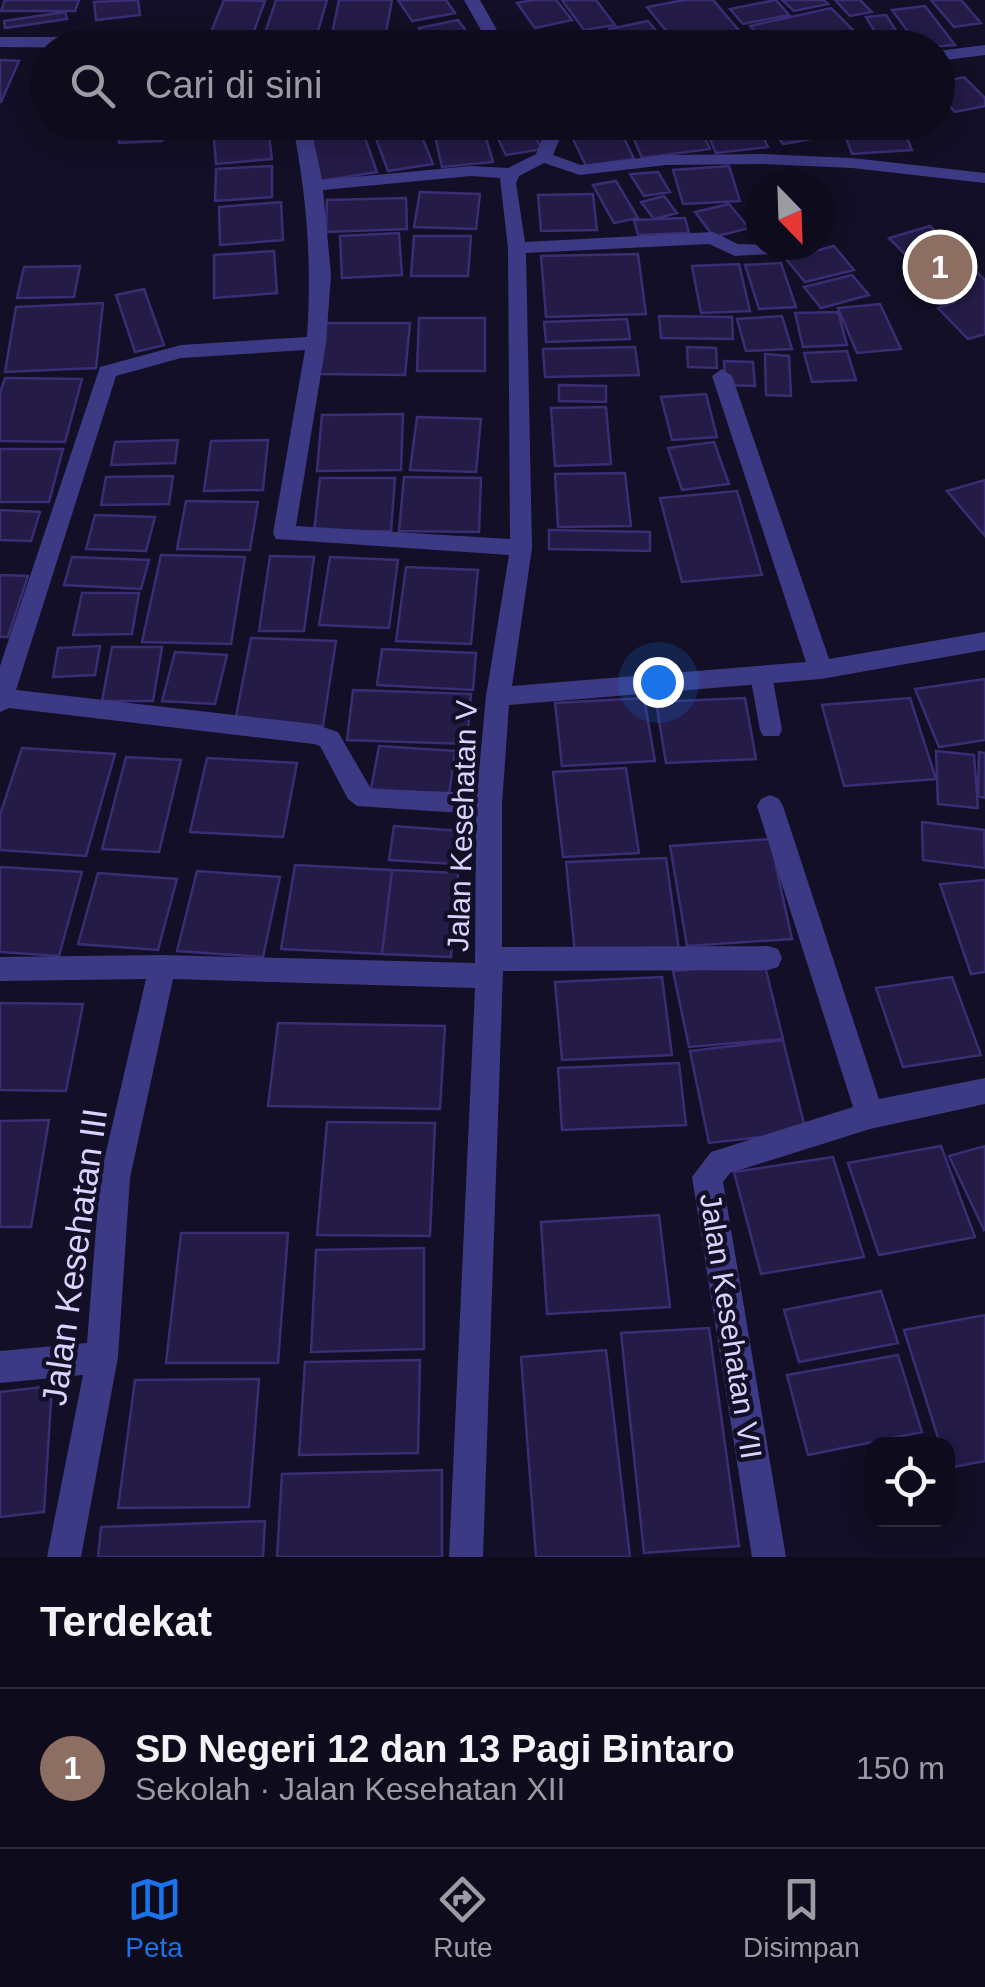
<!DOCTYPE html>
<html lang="id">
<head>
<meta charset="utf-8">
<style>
  body { margin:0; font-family:Helvetica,sans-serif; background:#1c1929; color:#f1f3f6 }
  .controls { position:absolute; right:30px; bottom:30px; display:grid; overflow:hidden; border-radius:20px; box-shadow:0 5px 25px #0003 }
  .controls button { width:90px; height:90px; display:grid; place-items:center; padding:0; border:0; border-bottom:2px solid #2e2b3b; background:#0e0b1c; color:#f1f3f6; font:50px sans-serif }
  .compass { position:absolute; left:745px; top:170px; width:90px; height:90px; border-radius:50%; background:#0e0b1c; box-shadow:0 5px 25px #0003; rotate:157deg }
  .you { position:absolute; left:658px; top:682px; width:35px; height:35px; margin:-25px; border:8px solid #fff; border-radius:50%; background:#1a73e8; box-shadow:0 0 0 15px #1a73e833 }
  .badge { display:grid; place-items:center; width:65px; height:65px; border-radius:50%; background:#1a73e8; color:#fff; font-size:32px; font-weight:700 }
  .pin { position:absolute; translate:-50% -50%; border:5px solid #fff; box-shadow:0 2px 10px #0006 }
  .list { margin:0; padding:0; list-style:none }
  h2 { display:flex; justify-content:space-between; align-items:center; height:130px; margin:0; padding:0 40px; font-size:42px }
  h2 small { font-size:32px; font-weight:400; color:#9b9ba3 }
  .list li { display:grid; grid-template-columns:65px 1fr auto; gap:30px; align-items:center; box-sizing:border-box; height:160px; padding:0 40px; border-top:2px solid #2e2b3b }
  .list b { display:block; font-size:38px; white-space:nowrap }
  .list p { margin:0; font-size:32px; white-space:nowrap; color:#9b9ba3 }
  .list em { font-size:32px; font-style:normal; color:#9b9ba3 }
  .icon { flex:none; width:55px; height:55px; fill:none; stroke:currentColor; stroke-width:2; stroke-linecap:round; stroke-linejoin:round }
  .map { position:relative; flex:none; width:985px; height:1557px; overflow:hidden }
  .search { position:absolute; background:#0e0b1c; box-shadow:0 5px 25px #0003; left:30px; right:30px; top:30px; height:110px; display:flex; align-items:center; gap:25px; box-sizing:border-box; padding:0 35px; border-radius:55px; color:#9b9ba3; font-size:38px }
  .sheet { height:290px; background:#0e0b1c }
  nav { display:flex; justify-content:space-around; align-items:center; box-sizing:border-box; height:140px; border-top:2px solid #2e2b3b; background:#0e0b1c; font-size:28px; color:#9b9ba3 }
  nav a { display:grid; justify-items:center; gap:5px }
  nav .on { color:#1a73e8 }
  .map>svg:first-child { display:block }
  .building { fill:#241b47; stroke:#3b2d73; stroke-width:2.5 }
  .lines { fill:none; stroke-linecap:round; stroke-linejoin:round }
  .service { fill:#3d3a85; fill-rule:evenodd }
  .minor { fill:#3d3a85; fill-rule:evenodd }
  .tertiary { fill:#3d3a85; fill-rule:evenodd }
  .labels { text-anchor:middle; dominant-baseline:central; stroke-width:9; stroke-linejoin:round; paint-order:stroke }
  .street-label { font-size:30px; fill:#d9d4ff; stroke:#130f26 }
  .near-street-label { font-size:35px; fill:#d9d4ff; stroke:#130f26 }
</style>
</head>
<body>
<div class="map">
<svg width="985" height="1557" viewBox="0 0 985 1557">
  <rect width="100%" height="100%" fill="#130f26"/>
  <path class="building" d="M5,0H79L75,11H1Z
    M138,0L140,15L96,20L94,2Z
    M224,0L265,1L251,39L209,37Z
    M276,0H327L313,48L261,45Z
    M339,0H392L383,48H329Z
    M398,0H446L455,13L412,21Z
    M532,0H556L572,20L535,28L517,3Z
    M562,0H596L615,25L584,30Z
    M684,0H713L754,48H680L647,7Z
    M776,0L789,15L743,24L730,9Z
    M782,0H824L828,4L794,11Z
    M835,0H860L872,12L850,16Z
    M931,0H961L981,23L954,27Z
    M925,6L955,45L920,48L892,10Z
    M831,8L861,38L819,48H771L750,26Z
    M65,12L67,19L5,28L4,21Z
    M886,15L907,48H885L866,17Z
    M458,20L476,44L433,48L419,28Z
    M648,21L670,48H606L609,29Z
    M0,60L19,61L1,102H0Z
    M964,77L985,98V106L955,112L938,94V83Z
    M122,122H164L162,141L119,143Z
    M210,122H261L259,131L208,132Z
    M490,122H527L542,149L506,155Z
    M697,122L710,149L642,158L630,130Z
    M702,122H756L768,147L716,153Z
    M768,122H817L827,136L783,144Z
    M840,122H900L912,150L852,154Z
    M482,124L493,162L442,167L433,128Z
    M361,127L377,172L320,181L305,134Z
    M418,127L433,164L388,171L374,133Z
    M621,132L634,159L586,166L573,139Z
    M269,135L272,159L216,164L214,139Z
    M272,166V197L215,201L216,169Z
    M729,166L740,201L683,204L673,170Z
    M658,172L670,192L644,196L630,174Z
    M616,181L638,218L614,223L593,185Z
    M420,192L480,194L476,229L414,227Z
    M593,194L597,230L541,231L538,195Z
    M664,196L677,213L654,219L641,202Z
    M406,198L407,229L326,232L327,200Z
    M281,202L283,240L220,245L219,207Z
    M729,204L749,228L714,237L695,212Z
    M685,218L689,233L638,235L634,220Z
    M930,226L985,280V334L968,339L938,308L953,303L889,238Z
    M399,233L402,275L342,278L340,236Z
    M414,236H471L468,276H411Z
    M834,246L854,270L805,282L786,259Z
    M274,251L277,293L214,298V255Z
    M638,254L646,314L546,317L541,256Z
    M781,263L796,307L759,309L745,265Z
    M739,264L750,311L701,313L692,266Z
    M80,266L74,297L17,298L24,267Z
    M852,275L869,295L821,308L804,287Z
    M144,289L164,345L135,352L116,295Z
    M103,303L96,368L5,372L16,307Z
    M880,304L901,349L857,353L838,308Z
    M838,312L847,345L803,347L795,313Z
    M659,316L732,317L733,339L661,338Z
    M782,316L792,349L746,351L737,319Z
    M419,318H485V371H417Z
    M627,319L630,339L546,342L544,322Z
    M325,323H410L405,375L318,374Z
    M635,347L639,375L545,377L543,349Z
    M687,347L716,348L717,368L688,367Z
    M847,351L856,380L812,382L804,353Z
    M765,354L789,356L791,396L766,395Z
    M724,361L753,362L755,386L726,385Z
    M5,378L82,379L65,442L0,441V393Z
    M559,385L606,386V402L559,401Z
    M706,394L717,437L672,440L661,397Z
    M606,407L611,464L555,466L551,408Z
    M403,414L401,470L317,471L322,415Z
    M417,417L481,419L476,472L410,470Z
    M178,440L175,463L111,465L115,442Z
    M268,440L263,490L204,491L211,441Z
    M714,442L729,484L682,490L668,448Z
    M0,449H63L49,502H0Z
    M625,473L631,526L558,527L555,474Z
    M173,476L169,504L101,505L106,477Z
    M404,477L481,478L479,532L399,531Z
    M320,478H395L391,531L314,532Z
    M985,480V536L947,491Z
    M737,491L762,575L682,582L660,498Z
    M186,501L258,502L250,550L177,549Z
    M0,510L40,512L31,541L0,540Z
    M95,515L155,517L146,551L86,549Z
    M549,530L650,532V551L549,549Z
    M161,555L245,557L231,644L142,642Z
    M270,556L314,557L304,631H259Z
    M72,557L149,560L141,589L64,585Z
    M330,557L398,560L389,628L319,625Z
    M406,567L478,570L471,644L396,641Z
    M0,575L28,576L8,637H0Z
    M82,593H139L132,634L73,635Z
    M251,638L336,641L323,726L235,722Z
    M100,646L95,675L53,677L58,648Z
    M112,647H162L153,701H102Z
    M382,649L476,653L473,690L377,685Z
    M175,652L227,655L215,704L162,701Z
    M985,679V740L939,747L915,689Z
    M353,690L471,694L467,744L347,740Z
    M644,698L655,761L562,766L555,703Z
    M745,698L756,759L666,763L656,702Z
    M910,698L936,779L844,786L822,705Z
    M379,746L455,751L449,795L371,789Z
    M22,748L115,754L86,856L0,850V815Z
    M936,751L974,755L978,808L938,804Z
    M979,752L985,753V798L978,796Z
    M126,757L181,760L159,852L102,849Z
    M207,758L297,763L283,837L190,832Z
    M626,768L639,853L563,857L553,772Z
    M922,822L984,830L985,868L923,860Z
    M394,826L473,832L470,865L389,860Z
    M770,839L792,939L687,946L670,846Z
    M666,858L679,950L575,954L566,862Z
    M295,865L392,870L382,954L281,949Z
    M0,867L82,872L59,956L0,952Z
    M392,870L458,873L451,957L382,954Z
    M197,871L280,877L263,957L177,951Z
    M98,873L177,879L158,950L78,944Z
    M985,880V972L971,974L940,884Z
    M764,962L783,1039L689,1047L673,971Z
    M662,977L672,1055L562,1060L555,982Z
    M952,977L981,1055L903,1067L876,988Z
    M0,1003L83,1004L66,1091L0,1090Z
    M278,1023L445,1026L440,1109L268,1106Z
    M783,1040L806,1132L709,1143L690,1051Z
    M679,1063L686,1125L562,1130L558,1068Z
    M49,1120L31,1227H0V1121Z
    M327,1122L435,1123L430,1236L317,1235Z
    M941,1146L975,1237L879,1255L848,1163Z
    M985,1146V1229L984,1230L949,1156Z
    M833,1157L864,1257L761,1274L734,1172Z
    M659,1215L670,1307L547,1314L541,1222Z
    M181,1233H288L278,1363H166Z
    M424,1248V1349L311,1352L316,1250Z
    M881,1291L898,1343L799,1362L784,1310Z
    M985,1315V1461L948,1468V1444H940L904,1330Z
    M709,1328L739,1546L644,1553L621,1333Z
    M606,1350L630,1557H536L521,1357Z
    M898,1355L922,1432L808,1455L787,1375Z
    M420,1360L418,1453L299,1455L305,1362Z
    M259,1379L249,1507L118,1508L135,1380Z
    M52,1386L44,1512L0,1517V1392Z
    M442,1470V1557H277L282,1474Z
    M265,1521L263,1557H98L101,1527Z"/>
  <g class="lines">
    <path class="service" d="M761,667L772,675L782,730L779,736H763L760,730L750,675Z"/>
    <path class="minor" d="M0,37H91L112,48L0,47Z
      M292,122H310L322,180L471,166L508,168L536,154L543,136L541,122H559L561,136L553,155L581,165L666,155L762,154L852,158L985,173V183L852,168L762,164L666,165L580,175L544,163L519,176L516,183L525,242L713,232L738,244L814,246L805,252L735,256L709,244L526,253L532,548L512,686L806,662L712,376L722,369L732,376L829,659L985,632V650L821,679L509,705L502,804V947L768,946L778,949L782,958L778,967L768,970L503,971L483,1557H449L475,988L173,979L130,1178L118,1357L81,1557H47L83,1375L0,1383V1351L87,1343L100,1178L146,979L0,981V957L162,955L475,963L476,814L357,806L348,799L320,746L314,744L9,708L0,712V666L100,367L181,345L307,337C312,263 307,195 292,122ZM471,176L500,178L508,248L510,539L296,526L326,343L331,275L323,190ZM305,350L273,533L276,539L509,555L486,696L477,793L371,789L338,732L314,724L16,690L116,376L181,358Z
      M770,795L779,799L783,806L879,1099L985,1078V1104L870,1129L730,1173L723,1182L786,1557H752L692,1177L711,1152L853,1107L757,806L761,799Z"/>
    <path class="tertiary" d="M464,0H480L507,48H491Z
      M985,45V55L938,61V51Z"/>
  </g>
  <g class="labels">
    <g class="street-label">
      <text transform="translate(462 826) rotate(-88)">Jalan Kesehatan V</text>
      <text transform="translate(731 1326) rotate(81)">Jalan Kesehatan VII</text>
    </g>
    <g class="near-street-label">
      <text transform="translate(74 1257) rotate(-82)">Jalan Kesehatan III</text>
    </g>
  </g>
</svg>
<div class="controls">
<button><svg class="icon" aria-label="locate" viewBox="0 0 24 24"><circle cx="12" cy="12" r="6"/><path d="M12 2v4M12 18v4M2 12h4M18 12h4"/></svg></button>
</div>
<svg class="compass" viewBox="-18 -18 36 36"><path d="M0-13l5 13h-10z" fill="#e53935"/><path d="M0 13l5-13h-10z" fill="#9b9ba3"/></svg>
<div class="you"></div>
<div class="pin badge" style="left:940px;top:267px;background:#8d6e63">1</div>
<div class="search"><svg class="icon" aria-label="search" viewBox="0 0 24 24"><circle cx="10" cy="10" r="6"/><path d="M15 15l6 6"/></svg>Cari di sini</div>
</div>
<section class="sheet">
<h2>Terdekat<small></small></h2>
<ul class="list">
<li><span class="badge" style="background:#8d6e63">1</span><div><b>SD Negeri 12 dan 13 Pagi Bintaro</b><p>Sekolah · Jalan Kesehatan XII</p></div><em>150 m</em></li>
</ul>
</section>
<nav>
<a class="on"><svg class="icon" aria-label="map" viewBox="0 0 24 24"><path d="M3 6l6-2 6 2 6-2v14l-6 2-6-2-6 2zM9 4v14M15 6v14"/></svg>Peta</a>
<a><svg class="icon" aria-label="directions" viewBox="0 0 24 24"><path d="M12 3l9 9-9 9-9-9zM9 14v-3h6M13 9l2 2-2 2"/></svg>Rute</a>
<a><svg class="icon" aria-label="saved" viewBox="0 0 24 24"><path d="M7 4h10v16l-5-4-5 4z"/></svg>Disimpan</a>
</nav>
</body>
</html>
